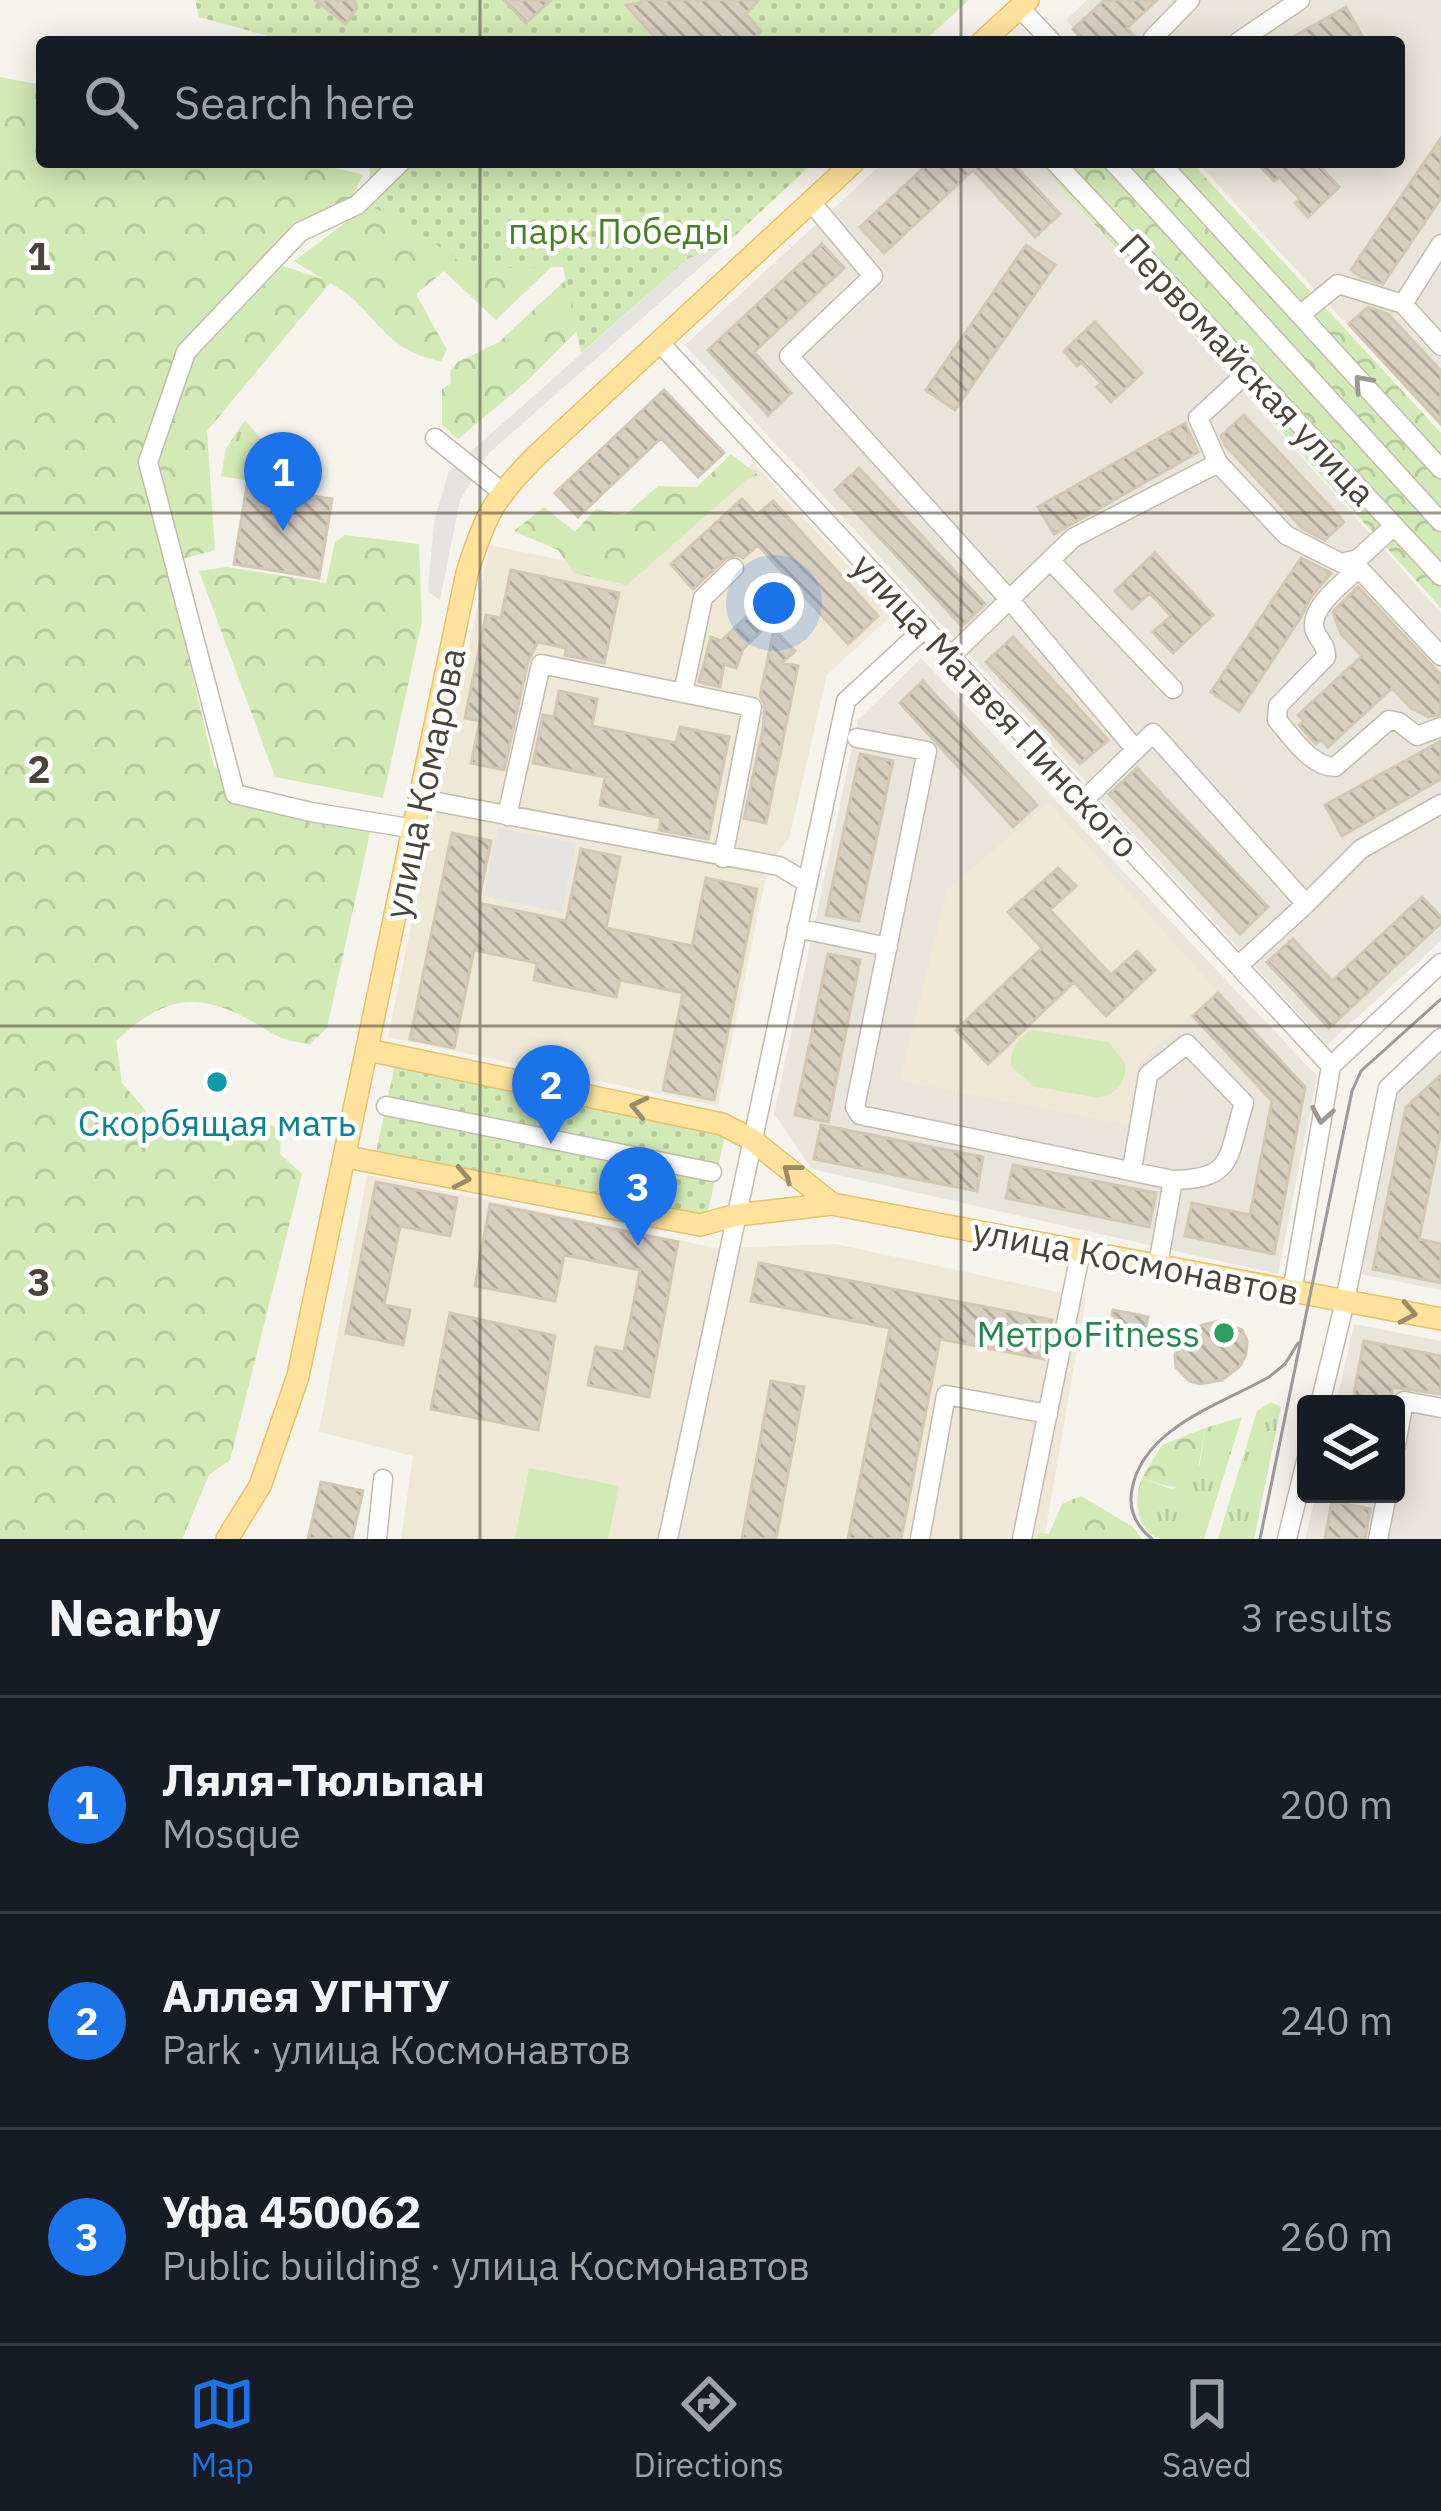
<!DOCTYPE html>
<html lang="en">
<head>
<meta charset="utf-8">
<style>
  body { margin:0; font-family:"IBM Plex Sans",sans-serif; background:#242831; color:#f1f3f6 }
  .controls { position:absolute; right:36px; bottom:36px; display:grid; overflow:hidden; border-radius:12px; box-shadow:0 6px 30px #0003 }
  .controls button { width:108px; height:108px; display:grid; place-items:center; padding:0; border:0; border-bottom:3px solid #363941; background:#171b24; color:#f1f3f6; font:60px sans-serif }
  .you { position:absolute; left:774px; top:603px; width:42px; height:42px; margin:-30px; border:9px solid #fff; border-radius:50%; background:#1a73e8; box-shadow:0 0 0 18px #1a73e833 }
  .badge { display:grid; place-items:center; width:78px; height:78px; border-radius:50%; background:#1a73e8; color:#fff; font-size:39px; font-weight:700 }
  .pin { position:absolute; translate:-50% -99px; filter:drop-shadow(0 3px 6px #0008) }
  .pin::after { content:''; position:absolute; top:63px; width:42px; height:36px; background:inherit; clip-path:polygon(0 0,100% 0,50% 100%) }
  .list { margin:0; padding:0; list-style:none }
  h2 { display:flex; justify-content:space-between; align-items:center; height:156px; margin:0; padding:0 48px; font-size:51px }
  h2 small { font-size:39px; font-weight:400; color:#9ea1a6 }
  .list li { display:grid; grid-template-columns:78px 1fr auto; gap:36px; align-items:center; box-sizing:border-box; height:216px; padding:0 48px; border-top:3px solid #363941 }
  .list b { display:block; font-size:45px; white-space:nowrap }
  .list p { margin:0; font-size:39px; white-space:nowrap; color:#9ea1a6 }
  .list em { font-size:39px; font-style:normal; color:#9ea1a6 }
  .icon { flex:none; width:66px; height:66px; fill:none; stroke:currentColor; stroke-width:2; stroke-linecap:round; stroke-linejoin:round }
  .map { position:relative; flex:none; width:1441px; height:1539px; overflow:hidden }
  .search { position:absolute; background:#171b24; box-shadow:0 6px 30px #0003; left:36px; right:36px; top:36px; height:132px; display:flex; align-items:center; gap:30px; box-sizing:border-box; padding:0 42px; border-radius:12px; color:#9ea1a6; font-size:45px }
  .sheet { height:804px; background:#171b24 }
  nav { display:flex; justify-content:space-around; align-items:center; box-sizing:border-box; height:168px; border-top:3px solid #363941; background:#171b24; font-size:33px; color:#9ea1a6 }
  nav a { display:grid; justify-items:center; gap:6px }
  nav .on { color:#1a73e8 }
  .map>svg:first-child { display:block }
  .residential { fill:#eae5da }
  .education { fill:#efe8d6 }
  .grass { fill:url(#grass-tufts) }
  .forest { fill:url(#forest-crowns) }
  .park { fill:url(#park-dots) }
  .pitch { fill:#d2eab5 }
  .parking { fill:#e5e3e0 }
  .building { fill:url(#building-back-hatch); stroke:#d3c7b4; stroke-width:3 }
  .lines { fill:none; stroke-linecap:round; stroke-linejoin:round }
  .minor-casing { stroke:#c2bbae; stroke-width:21 }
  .major-casing { stroke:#e6c16a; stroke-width:24 }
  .minor { stroke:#fff; stroke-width:18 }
  .major { stroke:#ffe39c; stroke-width:21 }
  .tram { stroke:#9a9a9a; stroke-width:3 }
  .oneway { stroke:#9c9892 }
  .oneway2 { stroke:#9c8c66 }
  .grid { fill:none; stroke:#4b4439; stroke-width:3; stroke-opacity:0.55 }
  .culture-dot { fill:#0f9aa8; stroke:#fff; stroke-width:4.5 }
  .leisure-dot { fill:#2e9e5b; stroke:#fff; stroke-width:4.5 }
  .labels { text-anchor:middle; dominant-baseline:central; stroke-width:9; stroke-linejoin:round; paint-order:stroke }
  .park-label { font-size:36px; fill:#4a7f2a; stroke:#fff }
  .street-label { font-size:36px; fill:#4b4439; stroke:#fff }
  .culture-label { font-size:36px; fill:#0d838f; stroke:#fff }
  .leisure-label { font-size:36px; fill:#27864d; stroke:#fff; text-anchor:end }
  .grid-label { font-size:39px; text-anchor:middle; font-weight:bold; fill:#4b4439; stroke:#fff; stroke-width:9; stroke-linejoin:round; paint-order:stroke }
</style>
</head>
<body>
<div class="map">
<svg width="1441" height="1539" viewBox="0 0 1441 1539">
  <defs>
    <pattern id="grass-tufts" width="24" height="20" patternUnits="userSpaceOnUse" patternTransform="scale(3)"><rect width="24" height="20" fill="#d2eab5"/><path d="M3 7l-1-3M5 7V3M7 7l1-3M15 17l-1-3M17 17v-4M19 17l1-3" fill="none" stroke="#b6ca9c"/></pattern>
    <pattern id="forest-crowns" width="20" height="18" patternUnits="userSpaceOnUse" patternTransform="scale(3)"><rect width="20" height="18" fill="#d2eab5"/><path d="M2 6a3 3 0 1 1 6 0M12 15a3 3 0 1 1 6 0" fill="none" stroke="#b6ca9c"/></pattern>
    <pattern id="park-dots" width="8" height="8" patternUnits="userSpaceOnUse" patternTransform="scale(3)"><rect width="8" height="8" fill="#d2eab5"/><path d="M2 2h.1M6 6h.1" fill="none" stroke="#b6ca9c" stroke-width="1.8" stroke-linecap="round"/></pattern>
    <pattern id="building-back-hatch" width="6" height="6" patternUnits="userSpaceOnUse" patternTransform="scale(3)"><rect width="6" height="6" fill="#d8cfc1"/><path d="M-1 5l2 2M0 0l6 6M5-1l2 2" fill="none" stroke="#b1aa9e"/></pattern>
  </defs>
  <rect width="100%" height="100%" fill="#f6f3ec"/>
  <path class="residential" d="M1087,0H1441V427L1197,162H1399V42H1086L1066,20Z
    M884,162H1038L1441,613V941L1327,1045L685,345Z
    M921,658L1317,1076L1278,1274L812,1169L774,1114L858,720Z
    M1441,1052V1290L1360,1274L1394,1096Z
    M1354,1324L1441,1341V1539H1305L1316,1494H1396V1404H1336Z"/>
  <path class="education" d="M753,463L893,614L827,675L789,839L769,863L718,1106L388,1037L490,545L632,575Z
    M1049,803L1217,991L1140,1063L1129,1125L900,1081L947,890Z
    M367,1175L717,1248L836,1244L1086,1298L1044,1539H401L413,1456L319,1432Z"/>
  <path class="grass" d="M245,420L288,471L282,487L221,476L226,448Z
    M1271,1402L1281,1407L1254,1539H1218L1257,1411Z
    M1242,1417L1204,1539C1191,1539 1174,1539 1162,1539C1136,1533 1133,1498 1142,1478L1173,1490L1200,1464L1205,1428Z"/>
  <path class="forest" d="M0,77L42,85V162H265L270,166H328L363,175L350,200L252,284L201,350L283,266L323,279L294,261L369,205L661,162L496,320L444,271L416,294L447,350L441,361C379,350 377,308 330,283L207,431L215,550L179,560L173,591L214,767L305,820L327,825L372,824L327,1028L310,1044C273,1040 272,1031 242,1016C189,989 157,1003 116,1041L122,1083L155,1121L220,1142L228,1118L281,1127L280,1154L302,1174L230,1460L209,1475L182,1539H0Z
    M692,162H746L525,383L458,439L442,425V389L451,383L450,371L458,362L499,342Z
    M1038,162H1191L1441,433V608Z
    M731,454L758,475L746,480L627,585L574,573L558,550L514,531L544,507L575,532L596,509L625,515L658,486L697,487Z
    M345,535L419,544L422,621L383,798L275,777L199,571L227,567L326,583L335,542Z
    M1205,1428C1196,1479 1200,1500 1142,1478L1162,1445Z
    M1081,1496L1133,1527L1142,1539H1034L1040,1533L1049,1534L1062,1504Z"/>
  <path class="park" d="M195,0H969L923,42H290L199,17Z
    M370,162H814L722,248L689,258L581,353L563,267L505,268L457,260L419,232L369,205Z
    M397,1055L727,1127L708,1211L700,1225L374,1161Z"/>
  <path class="pitch" d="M1032,1030L1108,1042L1125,1063C1127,1082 1116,1095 1098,1098L1033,1086L1011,1066C1010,1049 1018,1038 1032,1030Z
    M529,1468L619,1486L608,1539H515Z"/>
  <path class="parking" d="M722,248L489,453L460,500L440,600L428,591L434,521L449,471L689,258Z
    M498,828L576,843L562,912L484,896Z"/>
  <path class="building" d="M315,0H354L357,7L346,24Z
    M504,0H551L526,23Z
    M641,0H759L746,14L761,31L750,42H659L626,5L641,3Z
    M1105,0H1157L1127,28L1140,42H1085L1073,29Z
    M1346,7L1362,36L1351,42H1284Z
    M1441,138V198L1383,284L1361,277L1351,270Z
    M930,162H1012L1060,214L1035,237L973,170L884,253L860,227Z
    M1256,162H1316L1339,187L1308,217L1295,203L1300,199L1279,177L1274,181Z
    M822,244L844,268L754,352L791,393L768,415L708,350Z
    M1026,245L1055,265L955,410L926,390Z
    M1368,307L1388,314L1441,371V424L1349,324Z
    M1095,322L1142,373L1111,402L1097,387L1101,383L1081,362L1077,366L1064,351Z
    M664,390L724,453L698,477L661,438L578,517L555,493Z
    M1244,415L1344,522L1325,540L1302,528L1225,445L1221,436Z
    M1185,423L1198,452L1054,534L1038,507Z
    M859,468L985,604L962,626L835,490Z
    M247,485L332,499L319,578L234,564Z
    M742,499L757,515L773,501L878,616L848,644L758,545L743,558L737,555L726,558L693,589L671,564Z
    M1155,553L1213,615L1173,653L1153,632L1171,616L1150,593L1132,609L1115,591Z
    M1301,558L1331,573L1310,598L1301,617L1239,711L1211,692Z
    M511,570L619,593L604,663L565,655L566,648L538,642L528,661L504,770L471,763L480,721L465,718L486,615L501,618Z
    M1358,587L1441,675V714L1429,717L1411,708L1392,688L1328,747L1321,739L1316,744L1306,733L1299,725L1304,721L1298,715L1362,656L1341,634L1333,612Z
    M757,607L771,622L743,649L736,668L724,664L720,687L699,682L711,637L721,641Z
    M774,629L795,651L782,663L798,666L766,823L744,818L763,729L765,704L760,696Z
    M1013,637L1108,740L1080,764L986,662Z
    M923,681L1037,805L1013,827L900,703Z
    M559,691L597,699L592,726L676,743L680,727L729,737L708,839L659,830L661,818L600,805L605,777L533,763L543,715L554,717Z
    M1441,741V779L1342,836L1325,805Z
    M860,754L893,761L859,921L826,915Z
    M1137,768L1268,907L1240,934L1109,794Z
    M452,833L491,841L478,903L566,921L581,849L620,857L606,928L692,946L706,878L757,889L714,1100L663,1090L683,993L620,980L616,997L534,980L537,963L474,950L454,1048L410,1039Z
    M1058,868L1076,886L1050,910L1111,975L1137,951L1155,970L1106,1016L1074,982L988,1064L956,1030L1042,948L1008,912Z
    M1422,897L1441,917V923L1329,1028L1267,962L1293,939L1332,981Z
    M828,954L860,960L828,1122L795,1115Z
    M1218,993L1305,1087L1274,1254L1185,1236L1192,1203L1250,1215L1272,1101L1193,1016Z
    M1441,1075V1131L1419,1239L1441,1244V1283L1373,1269L1406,1107Z
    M821,1125L983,1157L977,1191L814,1159Z
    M1013,1165L1156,1193L1149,1227L1006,1198Z
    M376,1182L457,1198L450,1236L400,1226L384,1305L410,1310L403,1345L346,1333Z
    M490,1204L678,1242L649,1397L588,1385L596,1347L624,1352L640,1270L564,1255L555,1301L475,1286Z
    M759,1263L1052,1320L1044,1359L940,1339L901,1539H848L890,1328L751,1301Z
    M1113,1310L1148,1317L1141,1350L1106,1342Z
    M450,1313L555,1336L538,1430L431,1409Z
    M1218,1321L1242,1330L1247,1341L1246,1354L1240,1366L1222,1380L1200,1384L1189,1381L1176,1367L1175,1355L1180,1342L1203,1325Z
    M1364,1341L1441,1356V1394L1393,1387L1389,1404H1352Z
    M771,1381L804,1387L776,1539H742Z
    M321,1482L363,1491L352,1539H308Z
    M1332,1501L1370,1509L1365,1539H1325Z"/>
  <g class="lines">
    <g class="minor-casing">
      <path id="minor" d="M1020,8L1052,42
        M1157,42L1153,38L1190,0
        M1238,42L1300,0
        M401,162L357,205L300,232L186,352L148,462L235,794L311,812L415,829
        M1055,162L1441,576
        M1113,162L1441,522
        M1160,162L1441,469
        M811,202L873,276L789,356L1009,599L1136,750
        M1403,304L1441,244
        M1300,315L1338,284L1403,304L1441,346
        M660,343L1331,1066
        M1249,371L1198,418L1218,463L1286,535L1341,563L1358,559L1394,526
        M435,438L501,491
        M1050,560L1173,689
        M1353,562L1441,656
        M1359,568C1345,581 1307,609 1315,631C1320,643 1326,643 1326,657L1278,706L1277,720C1292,737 1311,767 1335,767L1389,720L1399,722L1417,736L1441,727
        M951,656L1073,538L1218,463
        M683,693L703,598L734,568
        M857,738L927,751L855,1107L860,1115L1173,1180
        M421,799L779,866L806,882
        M1084,800L1153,733L1306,904L1238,966
        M507,816L541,664L752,707L723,858
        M1306,904L1361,849L1441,804
        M797,928L888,947
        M386,1106L712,1172
        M1132,1169L1148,1075L1187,1044L1244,1103C1227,1156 1236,1179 1173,1180L1158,1265
        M1292,1292L1331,1066L1441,963
        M1320,1404L1345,1301L1388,1088L1441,1038
        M1396,1445L1404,1401L1441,1408
        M377,1539L383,1479
        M668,1539L846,701L925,628
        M920,1539L946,1395L1048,1414
        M1022,1539L1081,1250
        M1287,1539L1306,1461
        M1378,1539L1387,1494"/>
    </g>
    <g class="major-casing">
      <path id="major" d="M982,42L1028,0
        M368,1050L722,1124L751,1139L832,1204
        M347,1157L700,1225L737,1215L832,1204L1441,1319
        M227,1539L260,1486L298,1376L467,573C485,516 493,499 536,456L854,162"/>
    </g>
    <use href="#minor" class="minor"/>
    <use href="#major" class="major"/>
    <path class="tram" d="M1152,1539C1136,1526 1128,1509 1132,1489C1143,1428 1221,1404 1269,1377L1285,1364L1298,1343
      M1260,1539L1352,1091L1361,1071L1441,999"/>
  </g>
  <defs><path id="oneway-chevron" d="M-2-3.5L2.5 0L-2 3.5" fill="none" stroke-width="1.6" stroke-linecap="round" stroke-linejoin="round" transform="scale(3)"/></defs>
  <g class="oneway">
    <use href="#oneway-chevron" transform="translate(1362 383) rotate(-132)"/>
    <use href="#oneway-chevron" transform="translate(1322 1115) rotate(100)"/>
  </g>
  <g class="oneway2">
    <use href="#oneway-chevron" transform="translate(639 1107) rotate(-168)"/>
    <use href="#oneway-chevron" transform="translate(791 1172) rotate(-141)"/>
    <use href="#oneway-chevron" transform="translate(462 1178) rotate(11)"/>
    <use href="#oneway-chevron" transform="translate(1408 1313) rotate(11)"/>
  </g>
  <path class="grid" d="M480,0V42M961,0V42M480,162V1539M961,162V1539M0,513H1441M0,1026H1441"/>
  <circle class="culture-dot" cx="217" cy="1082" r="12"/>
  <circle class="leisure-dot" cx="1224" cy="1333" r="12"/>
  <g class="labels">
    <g class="park-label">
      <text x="619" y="230">парк Победы</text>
    </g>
    <g class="street-label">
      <text transform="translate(1248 369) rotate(47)">Первомайская улица</text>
      <text transform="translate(996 705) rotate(47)">улица Матвея Пинского</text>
      <text transform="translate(424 783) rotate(-78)">улица Комарова</text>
      <text transform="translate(1136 1261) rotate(11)">улица Космонавтов</text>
    </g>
    <g class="culture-label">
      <text x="217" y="1122">Скорбящая мать</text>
    </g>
    <g class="leisure-label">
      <text x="1200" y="1333">МетроFitness</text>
    </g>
  </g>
  <g class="grid-label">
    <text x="39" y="270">1</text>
    <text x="39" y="783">2</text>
    <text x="39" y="1296">3</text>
  </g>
</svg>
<div class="controls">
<button><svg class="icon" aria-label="layers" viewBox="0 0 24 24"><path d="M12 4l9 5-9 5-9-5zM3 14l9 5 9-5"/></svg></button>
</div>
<div class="you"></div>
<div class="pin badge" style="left:283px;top:531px">1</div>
<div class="pin badge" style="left:551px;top:1144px">2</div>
<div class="pin badge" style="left:638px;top:1246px">3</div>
<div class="search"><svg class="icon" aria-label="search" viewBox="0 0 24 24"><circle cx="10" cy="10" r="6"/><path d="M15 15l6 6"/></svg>Search here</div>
</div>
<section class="sheet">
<h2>Nearby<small>3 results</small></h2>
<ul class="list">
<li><span class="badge">1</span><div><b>Ляля-Тюльпан</b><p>Mosque</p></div><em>200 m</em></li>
<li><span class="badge">2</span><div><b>Аллея УГНТУ</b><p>Park · улица Космонавтов</p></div><em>240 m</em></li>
<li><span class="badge">3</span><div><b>Уфа 450062</b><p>Public building · улица Космонавтов</p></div><em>260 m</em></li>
</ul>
</section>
<nav>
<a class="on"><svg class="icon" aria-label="map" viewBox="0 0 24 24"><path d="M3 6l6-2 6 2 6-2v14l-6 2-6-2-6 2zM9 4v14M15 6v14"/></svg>Map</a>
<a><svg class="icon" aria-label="directions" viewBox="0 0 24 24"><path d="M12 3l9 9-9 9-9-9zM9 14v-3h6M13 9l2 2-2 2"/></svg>Directions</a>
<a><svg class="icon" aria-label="saved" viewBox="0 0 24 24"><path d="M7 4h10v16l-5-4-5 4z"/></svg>Saved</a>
</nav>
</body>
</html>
